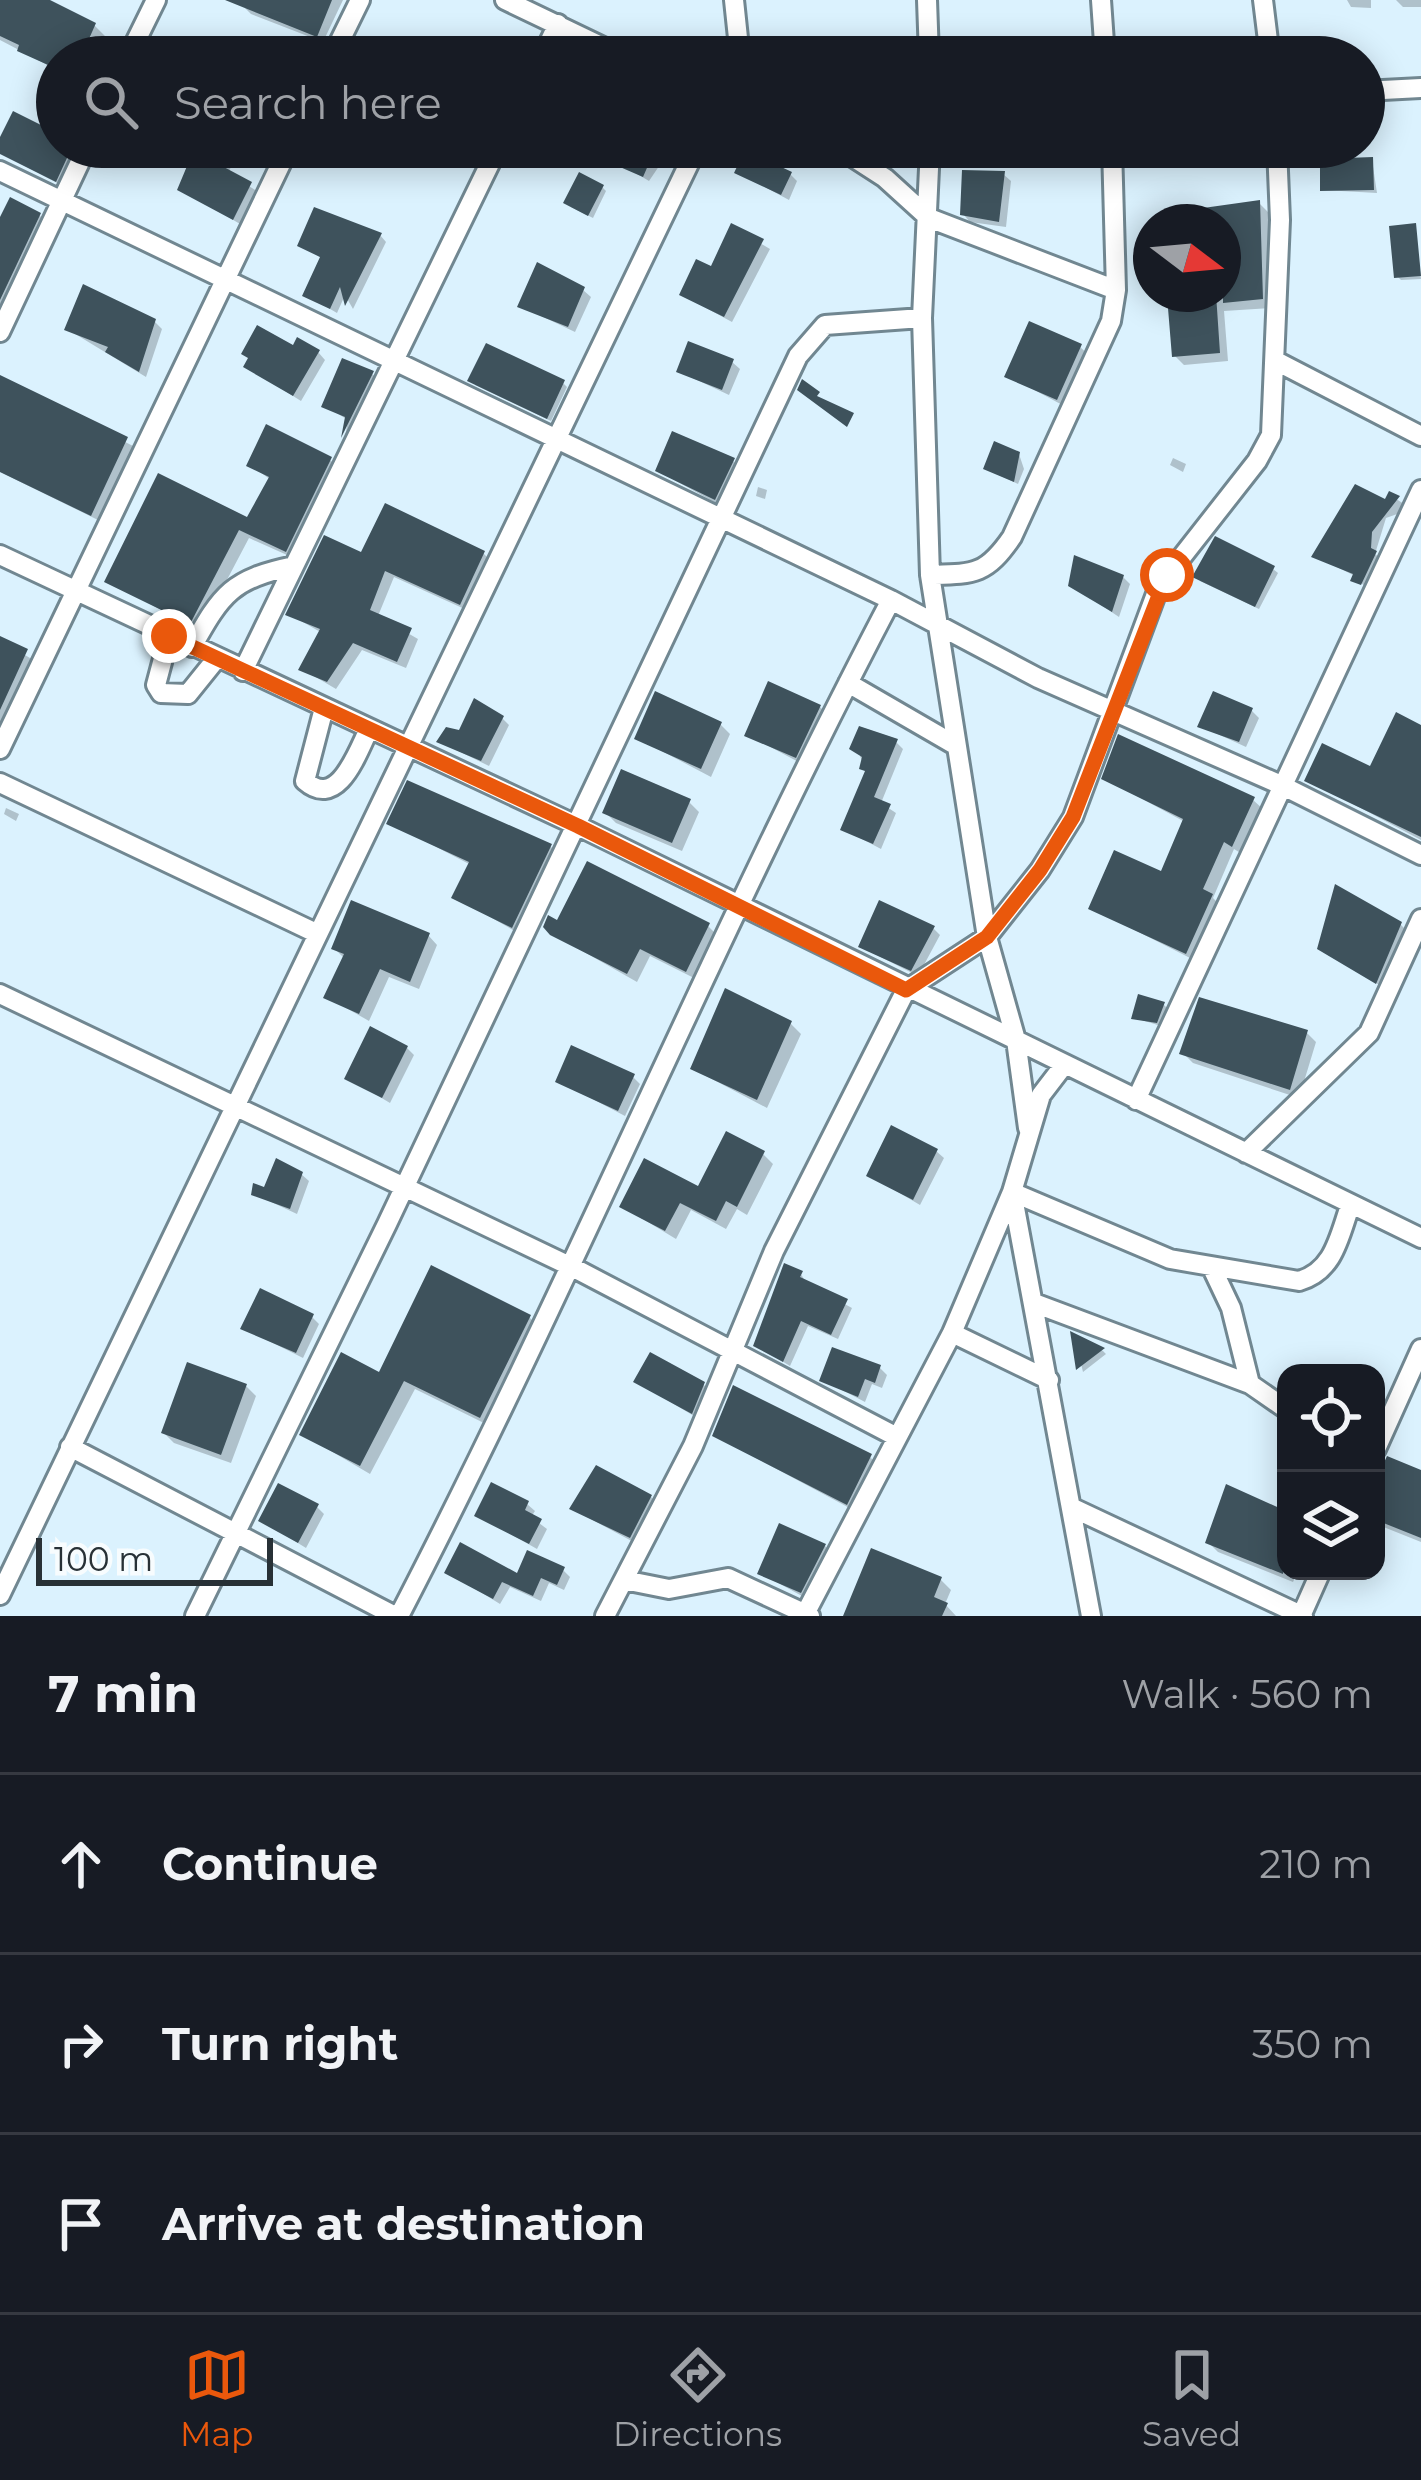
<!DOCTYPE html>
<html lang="en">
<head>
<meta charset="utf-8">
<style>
  body { margin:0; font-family:Montserrat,sans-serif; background:#20242c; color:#f1f3f6 }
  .controls { position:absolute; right:36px; bottom:36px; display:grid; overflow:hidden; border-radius:24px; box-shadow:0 6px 30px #0003 }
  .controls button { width:108px; height:108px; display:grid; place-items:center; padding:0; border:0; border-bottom:3px solid #363941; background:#171b24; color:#f1f3f6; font:60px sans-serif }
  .compass { position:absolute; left:1133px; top:204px; width:108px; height:108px; border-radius:50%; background:#171b24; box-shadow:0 6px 30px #0003; rotate:106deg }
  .scale { position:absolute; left:36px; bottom:30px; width:237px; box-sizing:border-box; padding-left:12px; border:6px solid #283136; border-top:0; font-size:33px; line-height:42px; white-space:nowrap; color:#283136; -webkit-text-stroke:9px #f7fcfe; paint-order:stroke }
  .stop { position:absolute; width:36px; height:36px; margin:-27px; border:9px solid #ea580c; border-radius:50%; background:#fff }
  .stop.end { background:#ea580c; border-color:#fff; box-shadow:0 3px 12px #0008 }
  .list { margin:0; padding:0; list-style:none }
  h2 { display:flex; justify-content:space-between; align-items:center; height:156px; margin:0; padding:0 48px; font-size:51px }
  h2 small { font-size:39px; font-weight:400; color:#9ea1a6 }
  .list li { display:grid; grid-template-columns:78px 1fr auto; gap:36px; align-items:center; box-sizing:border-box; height:180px; padding:0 48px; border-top:3px solid #363941 }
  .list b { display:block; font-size:45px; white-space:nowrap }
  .list em { font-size:39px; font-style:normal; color:#9ea1a6 }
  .icon { flex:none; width:66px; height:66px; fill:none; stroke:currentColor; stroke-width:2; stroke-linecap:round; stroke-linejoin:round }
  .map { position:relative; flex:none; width:1421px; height:1616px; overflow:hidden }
  .search { position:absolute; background:#171b24; box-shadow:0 6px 30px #0003; left:36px; right:36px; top:36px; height:132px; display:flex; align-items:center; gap:30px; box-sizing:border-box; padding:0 42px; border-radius:66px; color:#9ea1a6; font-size:45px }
  .sheet { height:696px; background:#171b24 }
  nav { display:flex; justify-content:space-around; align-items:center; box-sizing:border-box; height:168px; border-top:3px solid #363941; background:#171b24; font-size:33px; color:#9ea1a6 }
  nav a { display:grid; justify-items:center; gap:6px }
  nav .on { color:#ea580c }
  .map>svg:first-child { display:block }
  .shadow { fill:#0003 }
  .building { fill:#3e525c }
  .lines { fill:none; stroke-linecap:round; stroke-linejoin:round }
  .minor-casing { stroke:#718791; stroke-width:24 }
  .minor { stroke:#fff; stroke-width:18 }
  .route { stroke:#ea580c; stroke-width:15 }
</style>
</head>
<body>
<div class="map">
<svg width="1421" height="1616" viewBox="0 0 1421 1616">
  <rect width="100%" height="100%" fill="#dbf2fe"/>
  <path class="shadow" d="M0,0H43L95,26L105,36L95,57H57V70L0,40Z
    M249,0H343L323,42L251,14L245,8Z
    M1347,0H1371V8L1351,7Z
    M1396,0H1421V7H1403Z
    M457,48L474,57H454Z
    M57,137V147L80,151L63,186L0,153V144Z
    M198,147H241L228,173L257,191L240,224L181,189Z
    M375,147H416L407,167Z
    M456,147H485L480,158Z
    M633,147H672L649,181L624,166Z
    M1372,160L1377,193L1323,190Z
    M737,172L790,174L797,181L789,200Z
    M1003,174L1011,181L1006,227L970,222L963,214Z
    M602,187L606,191L593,218L571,207Z
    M1259,203L1268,212L1271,308L1224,311L1228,361L1184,365L1175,356L1196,294H1223V222H1193Z
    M39,215L48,224L9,308L0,303V223Z
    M1415,226L1421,279L1401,280L1397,276Z
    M733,227L770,249L732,322L682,295L713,270Z
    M380,235L386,242L353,309L345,295L337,313L306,295L323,259L300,245Z
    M583,290L591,297L575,332L520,306Z
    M155,322L162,329L146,377L67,329Z
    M1080,347L1090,356L1068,408L1008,376Z
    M294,349L318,352L325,360L301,401L247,367Z
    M732,362L740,369L729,395L680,372Z
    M372,374L379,380L349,442L345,437L348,420L325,406Z
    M0,378L133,446L98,520L0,472Z
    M563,383L567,387L551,421L475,385Z
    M1019,454L1024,469L1018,484L986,469Z
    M1173,458L1186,464L1183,472L1170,465Z
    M330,460L340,469L296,559L249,538L200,631L108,581L249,521L271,480L250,465Z
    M733,461L743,471L725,508L658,471Z
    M758,487L767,490L765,499L756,496Z
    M1390,495L1404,504L1400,513L1386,518L1375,554L1381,559L1367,589L1355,576L1315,556Z
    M484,554L492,562L469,611L394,577L378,616L418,639L406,668L362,650L336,689L302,669L322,633L289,614L363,556Z
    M1273,569L1278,573L1259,609L1200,581Z
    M1123,577L1130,584L1119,617L1071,585Z
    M0,640L35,661L0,738Z
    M820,707L830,717L806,766L748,735Z
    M1252,711L1259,718L1246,747L1200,726Z
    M502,718L509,725L489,766L440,742Z
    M720,724L730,734L711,777L637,738Z
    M1421,728V840L1308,780L1371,770Z
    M896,742L903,749L881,803L896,813L881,849L843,829L867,773L860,756Z
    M1105,779L1253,800L1263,809L1242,854L1234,849L1213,898L1220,905L1196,961L1091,908L1163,875L1185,822Z
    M689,802L699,812L682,851L616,823L606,813Z
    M6,808L19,814L16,821L4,814Z
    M390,823L550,846L558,854L520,934L455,897L471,865Z
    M559,924L708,926L718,936L696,979L650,956L637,982L556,936Z
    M1400,924L1404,928L1381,986L1325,953Z
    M933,928L940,935L918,976L861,947Z
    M428,935L437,945L419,989L389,977L369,1021L327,997L345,959L335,949Z
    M1164,1005L1168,1009L1161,1026L1135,1018Z
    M791,1024L801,1034L767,1108L693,1069Z
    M1306,1032L1316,1042L1299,1098L1193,1063L1183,1053Z
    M407,1048L414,1055L390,1103L348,1078Z
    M633,1077L640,1084L625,1116L558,1081Z
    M936,1151L944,1158L920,1205L869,1175Z
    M763,1154L773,1164L747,1215L737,1209L726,1229L691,1210L676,1239L623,1207L700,1190Z
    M301,1174L309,1181L297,1214L254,1194Z
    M801,1274L806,1283L852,1308L838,1339L808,1326L790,1366L757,1346Z
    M312,1317L319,1324L303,1358L243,1328Z
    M529,1317L539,1327L490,1426L415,1389L370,1474L302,1434L380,1376Z
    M1074,1336L1103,1351L1106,1354L1083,1372Z
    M880,1368L887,1375L882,1388L872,1384L865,1402L823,1380Z
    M637,1382L703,1384L710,1392L699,1419Z
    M246,1386L256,1396L231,1463L174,1443L164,1433Z
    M715,1436L870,1457L880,1467L857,1512Z
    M1421,1473V1542L1376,1524V1490Z
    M1228,1489L1286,1514V1571H1298L1293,1582L1218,1552L1208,1542Z
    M651,1497L661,1507L641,1546L572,1509Z
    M527,1504L535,1511L531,1517L547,1529L537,1549L477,1515Z
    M317,1507L324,1514L306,1548L262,1521Z
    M825,1546L835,1556L811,1601L760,1573Z
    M563,1570L570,1577L564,1590L549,1583L541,1601L510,1587L500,1604L448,1572L518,1577Z
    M941,1580L951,1590L945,1604L956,1616H846Z"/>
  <path class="building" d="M0,0H50L96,23L81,57H57V69L17,51L19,45L0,36Z
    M225,0H332L317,37Z
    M173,42L205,57H166Z
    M13,111L57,133V147H72L56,182L0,154V137Z
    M195,147H231L222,166L252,182L233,220L177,190Z
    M630,147H656L643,177L620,167Z
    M745,150L792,172L781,195L734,173Z
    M1373,157L1374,190L1320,191V159Z
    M962,170L1005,171L999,222L960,215Z
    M579,172L604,185L588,216L563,203Z
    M10,197L41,213L0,300V217Z
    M1260,200L1263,299L1223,303V222H1190L1189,210Z
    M314,207L382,233L345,306L340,287L330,309L302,296L320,257L297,246Z
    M731,223L764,239L724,317L679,295L696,259L711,266Z
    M1416,223L1421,276L1394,278L1389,226Z
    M537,262L585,287L568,327L517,307Z
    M83,284L156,319L139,372L105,352L108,347L64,330Z
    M1216,294L1220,353L1172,357L1167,296Z
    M1029,321L1082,344L1057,400L1004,377Z
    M257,325L293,345L297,337L320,350L293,396L243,367L248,358L241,354Z
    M688,341L734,359L722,390L676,372Z
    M486,343L565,380L547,419L467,381Z
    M342,358L374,371L341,438L345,417L321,407Z
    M0,375L128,437L91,516L0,472Z
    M802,379L820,392L817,396L854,413L847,427L797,390Z
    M266,424L332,457L286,552L239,530L190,624L104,582L158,473L247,517L269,477L246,466Z
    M672,431L735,458L715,500L655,471Z
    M994,441L1020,452L1014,482L983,469Z
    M1355,484L1385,499L1389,491L1400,496L1372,532L1371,548L1377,551L1361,585L1350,581L1353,574L1311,557Z
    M385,503L485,551L460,605L385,571L370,610L412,628L397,662L353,643L327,682L298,670L320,629L285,615L324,535L361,552Z
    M1215,536L1275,566L1255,607L1192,577Z
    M1074,555L1124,575L1112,612L1068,586Z
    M0,636L28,649L0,710Z
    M768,681L821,705L796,758L744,736Z
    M655,691L722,722L701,769L634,739Z
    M1213,691L1253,708L1239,742L1197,727Z
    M474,698L504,716L481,761L436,742L446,727L459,730Z
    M1396,712L1421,725V837L1304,781L1322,743L1370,766Z
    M859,726L898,739L874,797L891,804L873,844L840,830L865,771L859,769L862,757L849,749Z
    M1118,734L1255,797L1232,847L1224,842L1203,889L1213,894L1186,954L1088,909L1114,850L1161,871L1183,819L1101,779Z
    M621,769L691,799L672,843L602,813Z
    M407,780L552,844L512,928L451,898L469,862L386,824Z
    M587,861L710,923L686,972L640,949L627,974L550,935L543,927L548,915L557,920Z
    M1335,884L1402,922L1376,984L1317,949Z
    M351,900L430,933L410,982L380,969L359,1014L323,998L344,954L331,949Z
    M879,900L935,926L911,971L858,947Z
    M725,988L792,1021L757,1100L690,1069Z
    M1138,994L1165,1002L1157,1023L1131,1019Z
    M1199,997L1308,1030L1290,1090L1179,1054Z
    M370,1026L408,1046L382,1098L344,1079Z
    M571,1045L635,1074L618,1111L555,1082Z
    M891,1125L938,1149L913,1200L866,1176Z
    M726,1131L765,1151L737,1207L726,1201L716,1221L680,1203L665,1231L619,1207L644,1158L698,1186Z
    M276,1158L303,1172L290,1209L251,1195L253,1183L264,1187Z
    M784,1263L803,1271L800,1277L848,1299L831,1335L801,1321L783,1362L753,1346Z
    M431,1265L531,1315L480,1418L404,1381L360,1466L299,1435L341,1352L379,1372Z
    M260,1288L314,1314L296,1353L240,1329Z
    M1070,1331L1105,1348L1076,1370Z
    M832,1347L881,1365L875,1383L865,1379L858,1397L819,1381Z
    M650,1352L705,1382L692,1414L633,1382Z
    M187,1362L247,1384L221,1455L161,1433Z
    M733,1385L872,1454L847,1505L712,1436Z
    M1387,1456L1421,1470V1538L1376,1520V1480Z
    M596,1465L652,1495L630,1538L569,1509Z
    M491,1482L529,1501L525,1510L542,1519L529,1544L474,1516Z
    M278,1483L319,1504L298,1543L258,1521Z
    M1226,1484L1286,1511L1283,1574L1205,1543Z
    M779,1523L826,1544L801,1593L757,1574Z
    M460,1542L517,1573L527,1550L565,1567L557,1585L541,1578L533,1596L502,1582L493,1599L444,1573Z
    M871,1548L942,1577L934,1597L948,1603L942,1616H843Z"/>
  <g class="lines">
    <g class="minor-casing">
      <path id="minor" d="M505,0L624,57
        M734,0L740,57
        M927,0L929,57
        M1101,0L1105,57
        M1263,0L1270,57
        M128,57L156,0
        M332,57L360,0
        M542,57L558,24
        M1364,91L1421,88
        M837,147L885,178L929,218L1116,290
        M930,147L922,318L930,575L987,937L1016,1040L1028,1128
        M0,171L891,600L1038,678L1281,785L1421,855
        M0,332L87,147
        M1276,361L1421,436
        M0,555L578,826L1421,1238
        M930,575C974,574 986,575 1012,537L1111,321L1116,290L1112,147
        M169,636L156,685L161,693L188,694L217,658
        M192,647C222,593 232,579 294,566
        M243,671L498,147
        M848,683L955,745
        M324,708L305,781C338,810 357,753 369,729
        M0,749L289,147
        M0,783L316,933
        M0,994L574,1268L895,1436
        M1136,1100L1421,490
        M1246,1153L1369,1033L1421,919
        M1012,1192L1091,1616
        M1012,1192L1170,1259L1299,1281C1334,1271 1339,1237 1350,1206
        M1212,1268L1231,1308L1250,1384L1286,1409
        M1034,1303L1250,1384
        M952,1333L1049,1380
        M70,1447L395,1616
        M1376,1449L1421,1349
        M1075,1509L1303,1616
        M624,1580L669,1589L728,1578L810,1616
        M0,1595L697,147
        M195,1616L387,1224L798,356L825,325L922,318
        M399,1616C572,1282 716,933 891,600
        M605,1616L693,1446L774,1251L906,990L987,937L1040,870L1073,817L1159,586L1257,461L1271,435L1280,220L1277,147
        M804,1616L952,1333L1012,1192L1041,1095L1064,1065
        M1301,1616L1321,1571"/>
    </g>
    <use href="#minor" class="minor"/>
  </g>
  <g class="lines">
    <path class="route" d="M169,636L578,826L906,990L987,937L1040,870L1073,817L1167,575"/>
  </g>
</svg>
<div class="controls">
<button><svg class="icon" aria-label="locate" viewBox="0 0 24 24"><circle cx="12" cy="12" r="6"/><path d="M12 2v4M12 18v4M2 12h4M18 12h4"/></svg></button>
<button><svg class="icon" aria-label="layers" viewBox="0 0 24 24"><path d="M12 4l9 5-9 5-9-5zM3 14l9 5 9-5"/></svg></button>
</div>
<svg class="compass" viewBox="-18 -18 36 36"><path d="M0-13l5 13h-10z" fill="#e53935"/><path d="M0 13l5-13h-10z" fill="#9ea1a6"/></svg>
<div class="scale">100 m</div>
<div class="stop" style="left:1167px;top:575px"></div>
<div class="stop end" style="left:169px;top:636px"></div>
<div class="search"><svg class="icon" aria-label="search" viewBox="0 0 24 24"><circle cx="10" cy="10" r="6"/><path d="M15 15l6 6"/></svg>Search here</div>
</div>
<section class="sheet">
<h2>7 min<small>Walk · 560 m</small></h2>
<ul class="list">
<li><svg class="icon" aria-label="ahead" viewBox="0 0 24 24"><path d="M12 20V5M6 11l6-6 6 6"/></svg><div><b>Continue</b></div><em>210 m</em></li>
<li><svg class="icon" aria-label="right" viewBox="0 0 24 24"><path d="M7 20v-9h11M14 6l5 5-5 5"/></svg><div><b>Turn right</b></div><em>350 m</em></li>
<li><svg class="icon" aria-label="arrive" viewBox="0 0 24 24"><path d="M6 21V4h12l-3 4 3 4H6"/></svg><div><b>Arrive at destination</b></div></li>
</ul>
</section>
<nav>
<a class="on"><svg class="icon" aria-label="map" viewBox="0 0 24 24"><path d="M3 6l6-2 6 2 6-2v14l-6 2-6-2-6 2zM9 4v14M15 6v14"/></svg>Map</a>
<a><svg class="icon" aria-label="directions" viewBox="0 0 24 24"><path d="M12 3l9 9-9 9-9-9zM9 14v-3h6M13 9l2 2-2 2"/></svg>Directions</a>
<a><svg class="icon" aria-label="saved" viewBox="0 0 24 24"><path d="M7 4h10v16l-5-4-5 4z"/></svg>Saved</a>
</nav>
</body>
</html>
